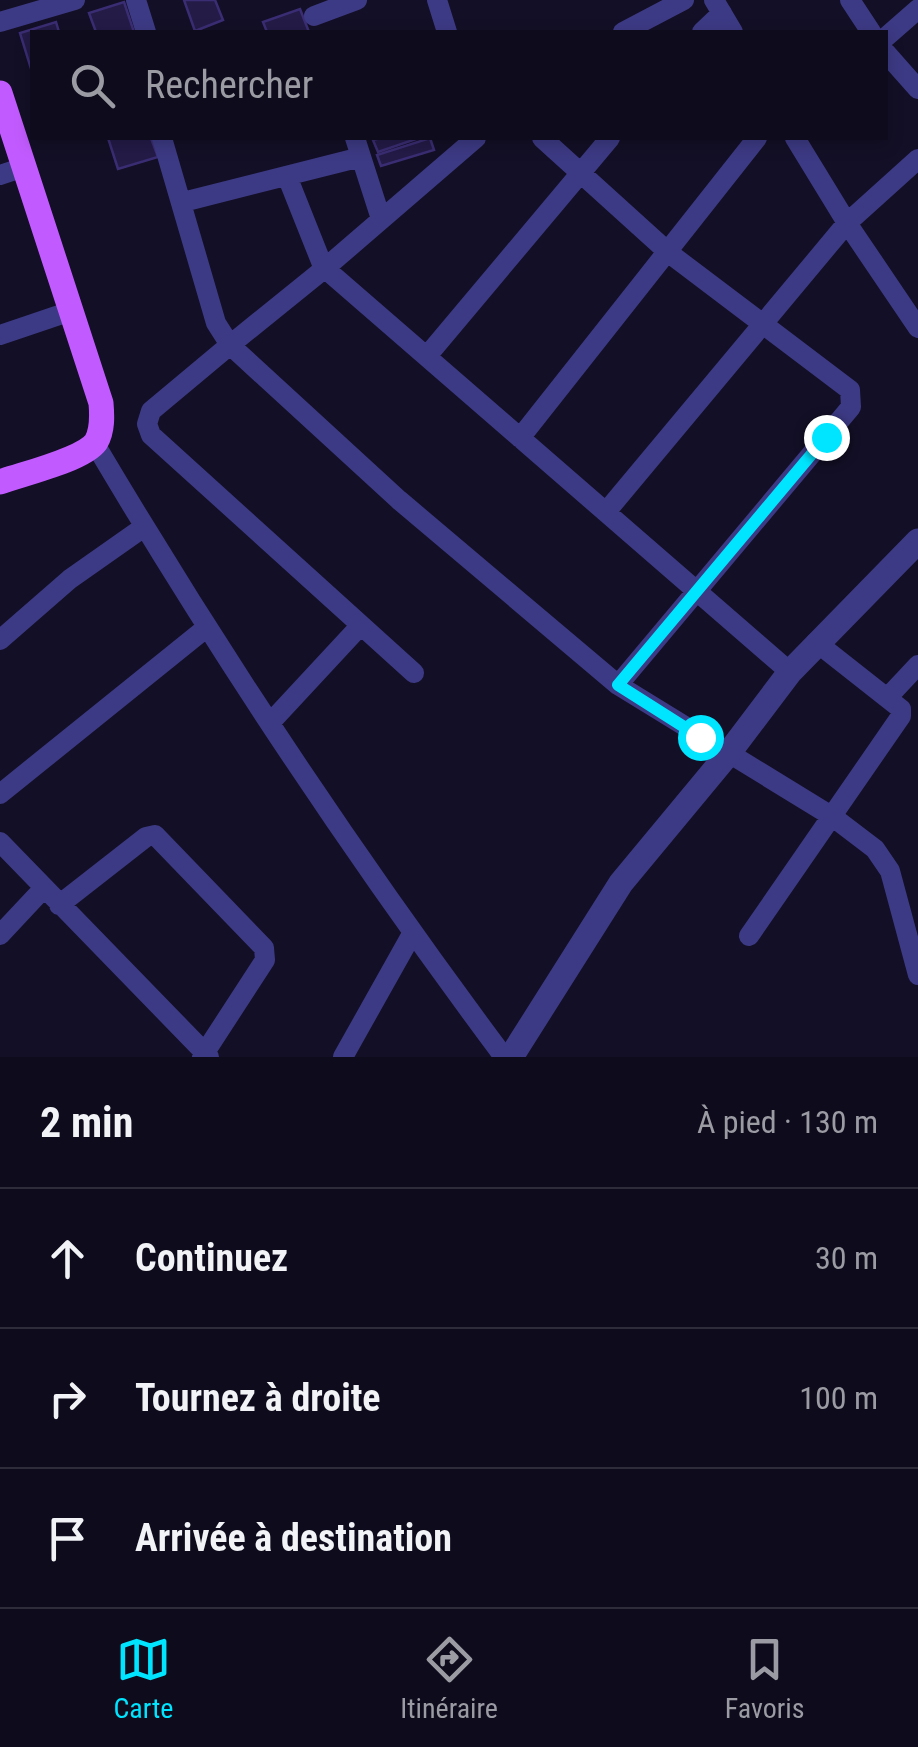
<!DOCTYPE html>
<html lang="fr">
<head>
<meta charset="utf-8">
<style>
  body { margin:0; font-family:"Roboto Condensed",sans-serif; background:#171425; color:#f1f3f6 }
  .stop { position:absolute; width:30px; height:30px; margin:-22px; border:8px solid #00e5ff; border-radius:50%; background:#fff }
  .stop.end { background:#00e5ff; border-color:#fff; box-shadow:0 2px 10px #0008 }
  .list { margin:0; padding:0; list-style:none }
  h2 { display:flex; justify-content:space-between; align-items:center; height:130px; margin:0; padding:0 40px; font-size:42px }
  h2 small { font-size:32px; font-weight:400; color:#9b9ba3 }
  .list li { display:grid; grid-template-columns:65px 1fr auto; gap:30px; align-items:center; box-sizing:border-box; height:140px; padding:0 40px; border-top:2px solid #2e2b3b }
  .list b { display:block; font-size:38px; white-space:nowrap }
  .list em { font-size:32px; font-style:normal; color:#9b9ba3 }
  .icon { flex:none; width:55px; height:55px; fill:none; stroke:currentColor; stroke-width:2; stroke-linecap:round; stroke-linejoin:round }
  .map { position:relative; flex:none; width:918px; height:1057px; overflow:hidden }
  .search { position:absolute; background:#0e0b1c; box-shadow:0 5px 15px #0003; left:30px; right:30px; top:30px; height:110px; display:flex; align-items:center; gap:25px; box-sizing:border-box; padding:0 35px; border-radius:0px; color:#9b9ba3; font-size:38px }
  .sheet { height:550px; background:#0e0b1c }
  nav { display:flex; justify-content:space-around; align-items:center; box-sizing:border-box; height:140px; border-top:2px solid #2e2b3b; background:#0e0b1c; font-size:28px; color:#9b9ba3 }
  nav a { display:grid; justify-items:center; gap:5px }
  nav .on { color:#00e5ff }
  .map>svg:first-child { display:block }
  .building { fill:#241b47; stroke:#3b2d73; stroke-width:2.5 }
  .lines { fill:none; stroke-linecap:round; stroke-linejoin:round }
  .minor { stroke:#3d3a85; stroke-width:20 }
  .tertiary { stroke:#3d3a85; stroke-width:25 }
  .primary { stroke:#c25bff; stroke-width:25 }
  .route { stroke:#00e5ff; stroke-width:12 }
</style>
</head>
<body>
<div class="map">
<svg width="918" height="1057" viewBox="0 0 918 1057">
  <rect width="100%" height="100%" fill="#130f26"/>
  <path class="building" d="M184,0H215L223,20L195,31Z
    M124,2L134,32H96L89,13Z
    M300,9L309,32H267L263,22Z
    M56,22L59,32H32V72L20,33Z
    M108,138H151L158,157L118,169Z
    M381,138H419L378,152L373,140Z
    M430,138L434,150L381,166L377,155Z"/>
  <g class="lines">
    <path class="minor" d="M136,0L146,32
      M437,0L447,32
      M714,0L733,32
      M850,0L871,32
      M314,16L357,0
      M0,22L75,0
      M623,32L684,0
      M702,32L722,13
      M886,37L918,9
      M886,53L918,89
      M162,138L216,323L230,345L324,269L329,272L790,672
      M355,138L381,219
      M542,138L669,253L850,390L851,407L618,685
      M795,138L847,223L918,328
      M0,175L24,167
      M287,176L324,269L476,138
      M183,202L361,157
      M0,335L71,311
      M427,356L610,138
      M520,438L757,138
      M95,444C220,655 357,860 504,1057
      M606,512L847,223L918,159
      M0,640L70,579L144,527
      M414,673L151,435L147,424L151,411L230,345L399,500L618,685L833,817L875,849L890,871L918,975
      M888,697L918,665
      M270,723L361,625
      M0,794L206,628
      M0,842L209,1057
      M59,905L146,837L155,835L264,948L265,960L202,1057
      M0,935L43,889
      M749,936L901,716V709L816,642
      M343,1057L412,934"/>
    <path class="tertiary" d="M511,1057L621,883L728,754L790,672L918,541"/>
    <path class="primary" d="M0,93L101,403C102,415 103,430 96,442C83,460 22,474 0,482"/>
  </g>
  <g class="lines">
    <path class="route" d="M700,737L618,685L826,437"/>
  </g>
</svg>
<div class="stop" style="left:700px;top:737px"></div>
<div class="stop end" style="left:826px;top:437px"></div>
<div class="search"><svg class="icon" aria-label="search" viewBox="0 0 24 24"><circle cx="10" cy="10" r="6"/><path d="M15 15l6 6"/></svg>Rechercher</div>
</div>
<section class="sheet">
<h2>2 min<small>À pied · 130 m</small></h2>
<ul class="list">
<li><svg class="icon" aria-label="ahead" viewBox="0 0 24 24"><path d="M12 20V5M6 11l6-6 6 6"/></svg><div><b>Continuez</b></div><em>30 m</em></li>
<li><svg class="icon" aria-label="right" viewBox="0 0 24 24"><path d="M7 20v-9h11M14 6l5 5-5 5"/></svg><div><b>Tournez à droite</b></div><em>100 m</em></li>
<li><svg class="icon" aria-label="arrive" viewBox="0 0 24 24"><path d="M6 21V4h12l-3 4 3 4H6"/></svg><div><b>Arrivée à destination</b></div></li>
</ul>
</section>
<nav>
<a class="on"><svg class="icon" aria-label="map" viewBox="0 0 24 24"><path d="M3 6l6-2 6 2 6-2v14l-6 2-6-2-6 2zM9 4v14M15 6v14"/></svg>Carte</a>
<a><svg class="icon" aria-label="directions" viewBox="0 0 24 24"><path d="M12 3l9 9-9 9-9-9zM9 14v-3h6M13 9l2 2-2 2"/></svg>Itinéraire</a>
<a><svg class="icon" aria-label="saved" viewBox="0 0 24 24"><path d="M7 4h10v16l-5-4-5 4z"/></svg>Favoris</a>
</nav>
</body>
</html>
